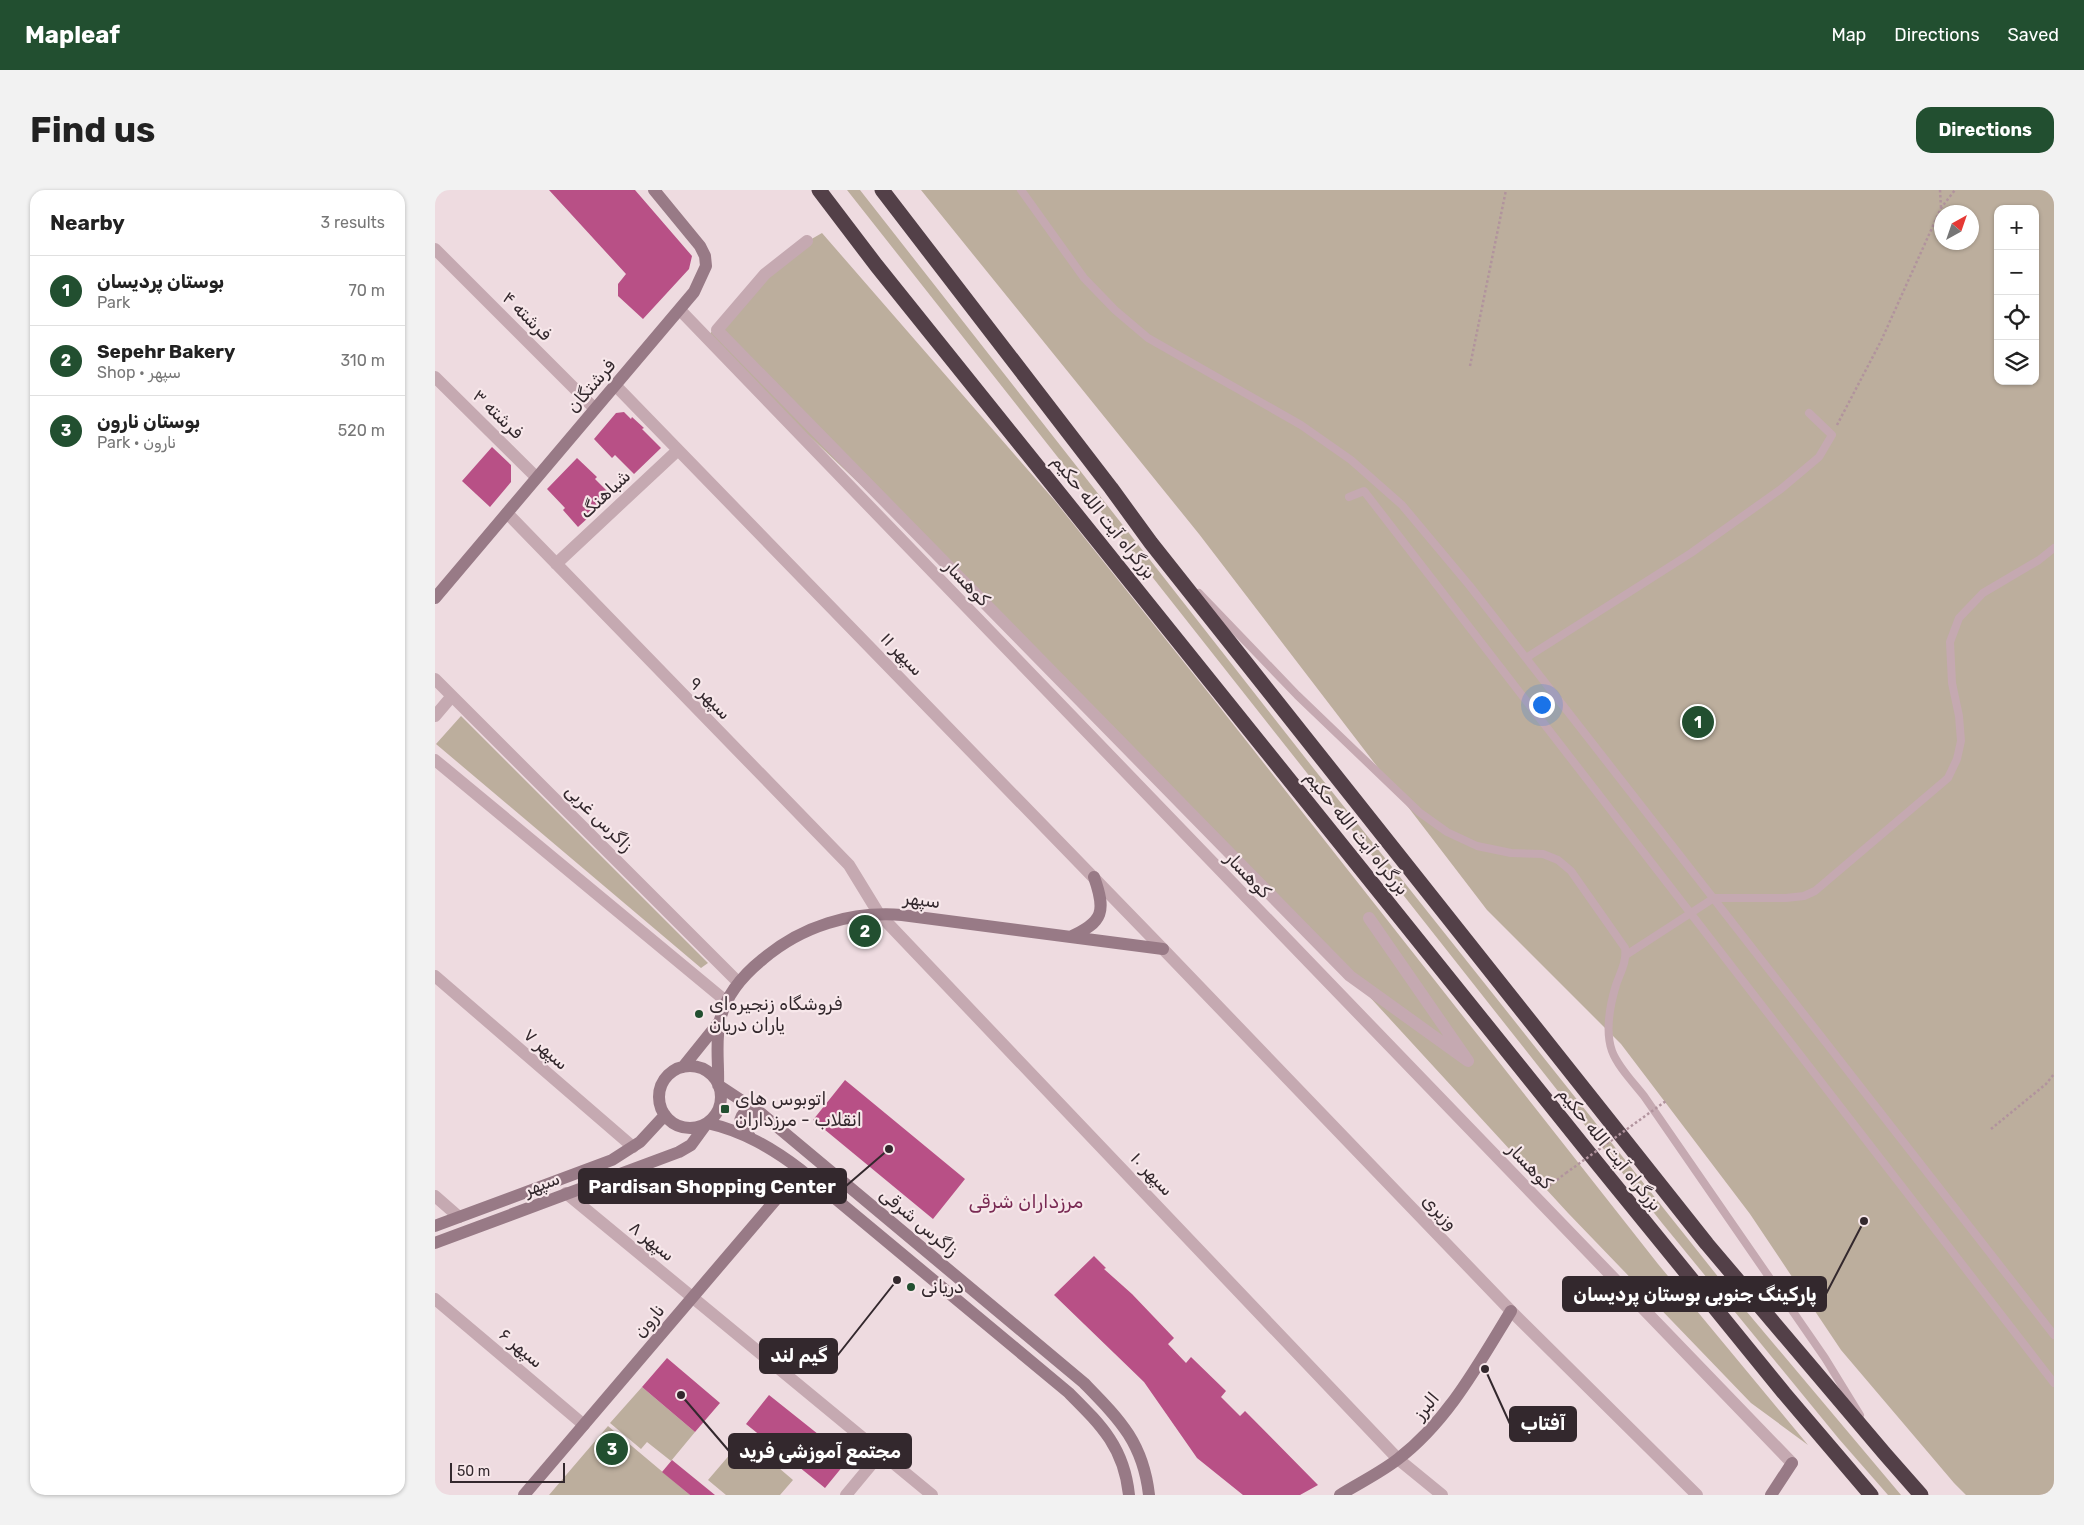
<!DOCTYPE html>
<html lang="en">
<head>
<meta charset="utf-8">
<style>
  body { margin:0; font-family:Rubik,"Noto Naskh Arabic",sans-serif; background:#f2f2f2; color:#222 }
  .controls { position:absolute; right:15px; top:15px; display:grid; overflow:hidden; border-radius:10px; box-shadow:0 1px 4px #0004 }
  .controls button { width:45px; height:45px; display:grid; place-items:center; padding:0; border:0; border-bottom:1px solid #e0e0e0; background:#fff; color:#222; font:25px sans-serif }
  .compass { position:absolute; left:1499px; top:15px; width:45px; height:45px; border-radius:50%; background:#fff; box-shadow:0 1px 4px #0004; rotate:40deg }
  .scale { position:absolute; left:15px; bottom:12px; width:115px; box-sizing:border-box; padding-left:5px; border:2px solid #33282d; border-top:0; font-size:14px; line-height:18px; white-space:nowrap; color:#33282d; -webkit-text-stroke:4px #f7e7ea; paint-order:stroke }
  .you { position:absolute; left:1106px; top:514px; width:18px; height:18px; margin:-12px; border:4px solid #fff; border-radius:50%; background:#1a73e8; box-shadow:0 0 0 8px #1a73e833 }
  .badge { display:grid; place-items:center; width:32px; height:32px; border-radius:50%; background:#224f30; color:#fff; font-size:16px; font-weight:700 }
  .pin { position:absolute; translate:-50% -50%; border:2px solid #fff; box-shadow:0 1px 5px #0006 }
  .list { margin:0; padding:0; list-style:none }
  h2 { display:flex; justify-content:space-between; align-items:center; height:65px; margin:0; padding:0 20px; font-size:21px }
  h2 small { font-size:16px; font-weight:400; color:#767676 }
  .list li { display:grid; grid-template-columns:32px 1fr auto; gap:15px; align-items:center; box-sizing:border-box; height:70px; padding:0 20px; border-top:1px solid #e0e0e0 }
  .list b { display:block; font-size:19px; white-space:nowrap }
  .list p { margin:0; font-size:16px; white-space:nowrap; color:#767676 }
  .list em { font-size:16px; font-style:normal; color:#767676 }
  .icon { flex:none; width:28px; height:28px; fill:none; stroke:currentColor; stroke-width:2; stroke-linecap:round; stroke-linejoin:round }
  .map { position:relative; flex:none; width:1619px; height:1305px; overflow:hidden; border-radius:15px }
  header { display:flex; align-items:center; gap:30px; box-sizing:border-box; height:70px; padding:0 25px; background:#224f30; color:#fff }
  header strong { font-size:24px }
  nav { display:flex; gap:28px; margin-inline-start:auto; font-size:18px }
  .intro { display:flex; align-items:center; justify-content:space-between; box-sizing:border-box; height:120px; padding:0 30px }
  h1 { margin:0; font-size:35px }
  .button { padding:12px 22px; border-radius:15px; background:#224f30; color:#fff; font-size:18px; font-weight:700 }
  main { display:flex; gap:30px; padding:0 30px }
  aside { flex:1; background:#fff; border-radius:15px; box-shadow:0 1px 4px #0004 }
  .map>svg:first-child { display:block }
  .green { fill:#bcae9d; fill-rule:evenodd }
  .building { fill:#b85086 }
  .lines { fill:none; stroke-linecap:round; stroke-linejoin:round }
  .path { stroke:#b1939d; stroke-width:2.5; stroke-dasharray:2.5 2.5; stroke-linecap:butt }
  .lane { stroke:#c5a9b1; stroke-width:8 }
  .street { stroke:#c5a9b1; stroke-width:12 }
  .secondary { stroke:#987a86; stroke-width:12 }
  .highway { stroke:#534048; stroke-width:15 }
  .path-bridge { stroke:#b1939d; stroke-width:2.5; stroke-dasharray:2.5 2.5; stroke-linecap:butt }
  .poi-dot { fill:#224f30; stroke:#f7e7ea; stroke-width:2 }
  .labels { text-anchor:middle; dominant-baseline:central; stroke-width:4.5; stroke-linejoin:round; paint-order:stroke }
  .street-label { font-size:18px; fill:#33282d; stroke:#f7e7ea }
  .poi-label { font-size:18px; fill:#33282d; stroke:#f7e7ea; text-anchor:start }
  .neighbourhood-label { font-size:19px; fill:#792a53; stroke:#f7e7ea }
  .leader { fill:none; stroke:#33282d; stroke-width:2 }
  .callout-dot { fill:#33282d; stroke:#f7e7ea; stroke-width:2 }
  .callout { fill:#33282d; stroke:#33282d; stroke-width:2 }
  .callout-label { font-size:19px; text-anchor:middle; font-weight:bold; fill:#fff }
</style>
</head>
<body>
<header>
<strong>Mapleaf</strong>
<nav><a>Map</a><a>Directions</a><a>Saved</a></nav>
</header>
<div class="intro"><h1>Find us</h1><a class="button">Directions</a></div>
<main>
<aside>
<h2>Nearby<small>3 results</small></h2>
<ul class="list">
<li><span class="badge">1</span><div><b>بوستان پردیسان</b><p>Park</p></div><em>70 m</em></li>
<li><span class="badge">2</span><div><b>Sepehr Bakery</b><p>Shop · سپهر</p></div><em>310 m</em></li>
<li><span class="badge">3</span><div><b>بوستان نارون</b><p>Park · نارون</p></div><em>520 m</em></li>
</ul>
</aside>
<div class="map">
<svg width="1619" height="1305" viewBox="0 0 1619 1305">
  <rect width="100%" height="100%" fill="#eedbe0"/>
  <path class="green" d="M412,0H425L879,579L1296,1103L1466,1305H1453L1404,1249L1227,1033Z
    M486,0H1619V1305H1531L1519,1293L1406,1160L1315,1024L1186,854L1052,720L764,344ZM1563,19H1600V191H1563ZM1506,22H1536V52H1506Z
    M387,43L620,311L776,506L1223,1074L1373,1255L1316,1213L1133,1023L932,804L544,407L271,148C307,108 340,69 387,43Z
    M26,526L273,773L266,778L1,554Z
    M207,1197L260,1242L236,1271L212,1252L206,1259L175,1233Z
    M173,1236L255,1305H114Z
    M309,1248L358,1290L345,1305H291L273,1290Z"/>
  <path class="building" d="M114,0H200L257,66L254,79L208,129L183,106V94L191,84Z
    M189,222L196,229L197,227L209,238L207,239L226,258L199,284L180,265L177,268L159,249L181,223Z
    M57,257L76,275V292L55,317L27,291Z
    M142,268L162,287L160,289L177,306L143,337L128,320L130,318L112,299Z
    M410,890L530,989L498,1029L378,930Z
    M659,1066L671,1078L669,1079L697,1104L739,1148L733,1154L751,1173L756,1167L791,1201L786,1207L805,1226L810,1221L883,1295L865,1305H808L762,1268L709,1192L619,1105Z
    M232,1168L285,1213L260,1242L207,1197Z
    M334,1205L408,1264V1276L390,1298L311,1234Z
    M237,1270L280,1305H255L227,1282Z"/>
  <g class="lines">
    <path class="path" d="M1505,0L1506,18
      M1035,176L1071,0
      M1402,235L1446,151L1506,18L1520,0
      M1556,939L1611,894L1619,884
      M1110,999L1131,983"/>
    <path class="lane" d="M586,0L649,88L680,120L713,148L866,235L916,270L967,315L1034,395L1619,1145
      M914,307L929,301L1619,1193
      M764,403L862,505L984,622L1012,642L1042,656L1076,663L1108,664L1123,670L1136,681L1190,758C1192,772 1185,783 1181,795C1175,815 1170,841 1177,861C1183,877 1198,892 1209,906L1390,1168L1425,1225
      M1091,468L1256,363L1346,299L1384,267L1397,245L1374,223
      M1191,765L1279,708H1351L1369,706L1380,701L1513,588L1522,569L1526,551L1524,526L1517,493L1515,452L1524,428L1548,403L1604,370L1619,358"/>
    <path class="street" d="M372,51L330,84L282,140L915,786L1033,871L934,728
      M0,59L159,218
      M245,120L1357,1273
      M0,187L101,287
      M180,195L728,759L1076,1121L1262,1305
      M72,323L414,675L444,724L963,1269L1007,1305
      M121,374L243,260
      M0,489L303,792
      M0,526L17,506
      M0,570L292,812
      M0,786L198,957
      M131,1003L497,1305
      M0,1006L24,1027
      M0,1109L149,1235
      M411,1305L446,1263"/>
    <path class="secondary" d="M0,408L259,102L271,76L270,66L265,56L219,0
      M635,747C669,732 671,721 659,687
      M224 907a31 31 0 1 1 62 0a31 31 0 1 1-62 0Z
      M248,877L285,831
      M315,947L305,934C305,921 314,921 325,923
      M0,1036L177,970L205,952L230,925
      M0,1053L244,962L256,955L272,933C308,941 337,958 366,980L634,1203C666,1235 689,1257 694,1305
      M89,1305L366,980
      M714,1305C708,1252 684,1229 649,1193L327,924L283,895C284,875 280,851 285,830C291,804 308,785 328,769C367,736 416,721 467,725L728,759
      M905,1305C924,1293 945,1283 963,1269C1013,1231 1044,1173 1076,1121
      M1336,1305L1357,1273"/>
    <path class="highway" d="M384,0L441,75L1162,973L1349,1203L1436,1305
      M447,0L676,298L716,353L1272,1054L1450,1264L1486,1305"/>
    <path class="path-bridge" d="M1131,983L1231,911"/>
  </g>
  <g class="poi-dot">
    <circle cx="264" cy="824" r="5"/>
    <rect x="285" y="914" width="10" height="10" rx="2.5"/>
    <circle cx="476" cy="1097" r="5"/>
  </g>
  <g class="labels">
    <g class="street-label">
      <text transform="translate(92 126) rotate(45)">فرشته ۴</text>
      <text transform="translate(156 196) rotate(-49)">فرشتگان</text>
      <text transform="translate(63 224) rotate(44)">فرشته ۳</text>
      <text transform="translate(170 304) rotate(-43)">شباهنگ</text>
      <text transform="translate(669 327) rotate(51)">بزرگراه آیت الله حکیم</text>
      <text transform="translate(532 393) rotate(46)">کوهسار</text>
      <text transform="translate(467 464) rotate(46)">سپهر ۱۱</text>
      <text transform="translate(275 508) rotate(46)">سپهر ۹</text>
      <text transform="translate(164 628) rotate(45)">زاگرس غربی</text>
      <text transform="translate(922 643) rotate(51)">بزرگراه آیت الله حکیم</text>
      <text transform="translate(813 685) rotate(46)">کوهسار</text>
      <text transform="translate(487 710) rotate(7)">سپهر</text>
      <text transform="translate(111 859) rotate(41)">سپهر ۷</text>
      <text transform="translate(1175 959) rotate(51)">بزرگراه آیت الله حکیم</text>
      <text transform="translate(1095 976) rotate(46)">کوهسار</text>
      <text transform="translate(717 984) rotate(46)">سپهر ۱۰</text>
      <text transform="translate(107 994) rotate(-21)">سپهر</text>
      <text transform="translate(1005 1022) rotate(46)">وزیری</text>
      <text transform="translate(484 1032) rotate(40)">زاگرس شرقی</text>
      <text transform="translate(217 1051) rotate(39)">سپهر ۸</text>
      <text transform="translate(214 1131) rotate(-50)">نارون</text>
      <text transform="translate(86 1158) rotate(40)">سپهر ۶</text>
      <text transform="translate(991 1216) rotate(-50)">البرز</text>
    </g>
    <g class="poi-label">
      <text x="274" y="814">فروشگاه زنجیره‌ای<tspan x="274" dy="21">یاران دریان</tspan></text>
      <text x="300" y="909">اتوبوس های<tspan x="300" dy="21">انقلاب - مرزداران</tspan></text>
      <text x="486" y="1097">دریانی</text>
    </g>
    <g class="neighbourhood-label">
      <text x="591" y="1011">مرزداران شرقی</text>
    </g>
  </g>
  <path class="leader" d="M454 959L411 996M1429 1031L1391 1104M462 1090L402 1166M1050 1179L1075 1234M246 1205L294 1261"/>
  <g class="callout-dot">
    <circle cx="454" cy="959" r="5"/>
    <circle cx="1429" cy="1031" r="5"/>
    <circle cx="462" cy="1090" r="5"/>
    <circle cx="1050" cy="1179" r="5"/>
    <circle cx="246" cy="1205" r="5"/>
  </g>
  <g class="callout">
    <rect x="144" y="979" width="267" height="34" rx="5"/>
    <rect x="1128" y="1087" width="263" height="34" rx="5"/>
    <rect x="325" y="1149" width="77" height="34" rx="5"/>
    <rect x="1075" y="1217" width="66" height="34" rx="5"/>
    <rect x="294" y="1244" width="182" height="34" rx="5"/>
  </g>
  <g class="callout-label">
    <text x="277" y="1003">Pardisan Shopping Center</text>
    <text x="1260" y="1111">پارکینگ جنوبی بوستان پردیسان</text>
    <text x="364" y="1172">گیم لند</text>
    <text x="1108" y="1240">آفتاب</text>
    <text x="385" y="1268">مجتمع آموزشی فرید</text>
  </g>
</svg>
<div class="controls">
<button>+</button>
<button>−</button>
<button><svg class="icon" aria-label="locate" viewBox="0 0 24 24"><circle cx="12" cy="12" r="6"/><path d="M12 2v4M12 18v4M2 12h4M18 12h4"/></svg></button>
<button><svg class="icon" aria-label="layers" viewBox="0 0 24 24"><path d="M12 4l9 5-9 5-9-5zM3 14l9 5 9-5"/></svg></button>
</div>
<svg class="compass" viewBox="-18 -18 36 36"><path d="M0-13l5 13h-10z" fill="#e53935"/><path d="M0 13l5-13h-10z" fill="#767676"/></svg>
<div class="scale">50 m</div>
<div class="you"></div>
<div class="pin badge" style="left:1263px;top:532px">1</div>
<div class="pin badge" style="left:430px;top:741px">2</div>
<div class="pin badge" style="left:177px;top:1259px">3</div>
</div>
</main>
</body>
</html>
